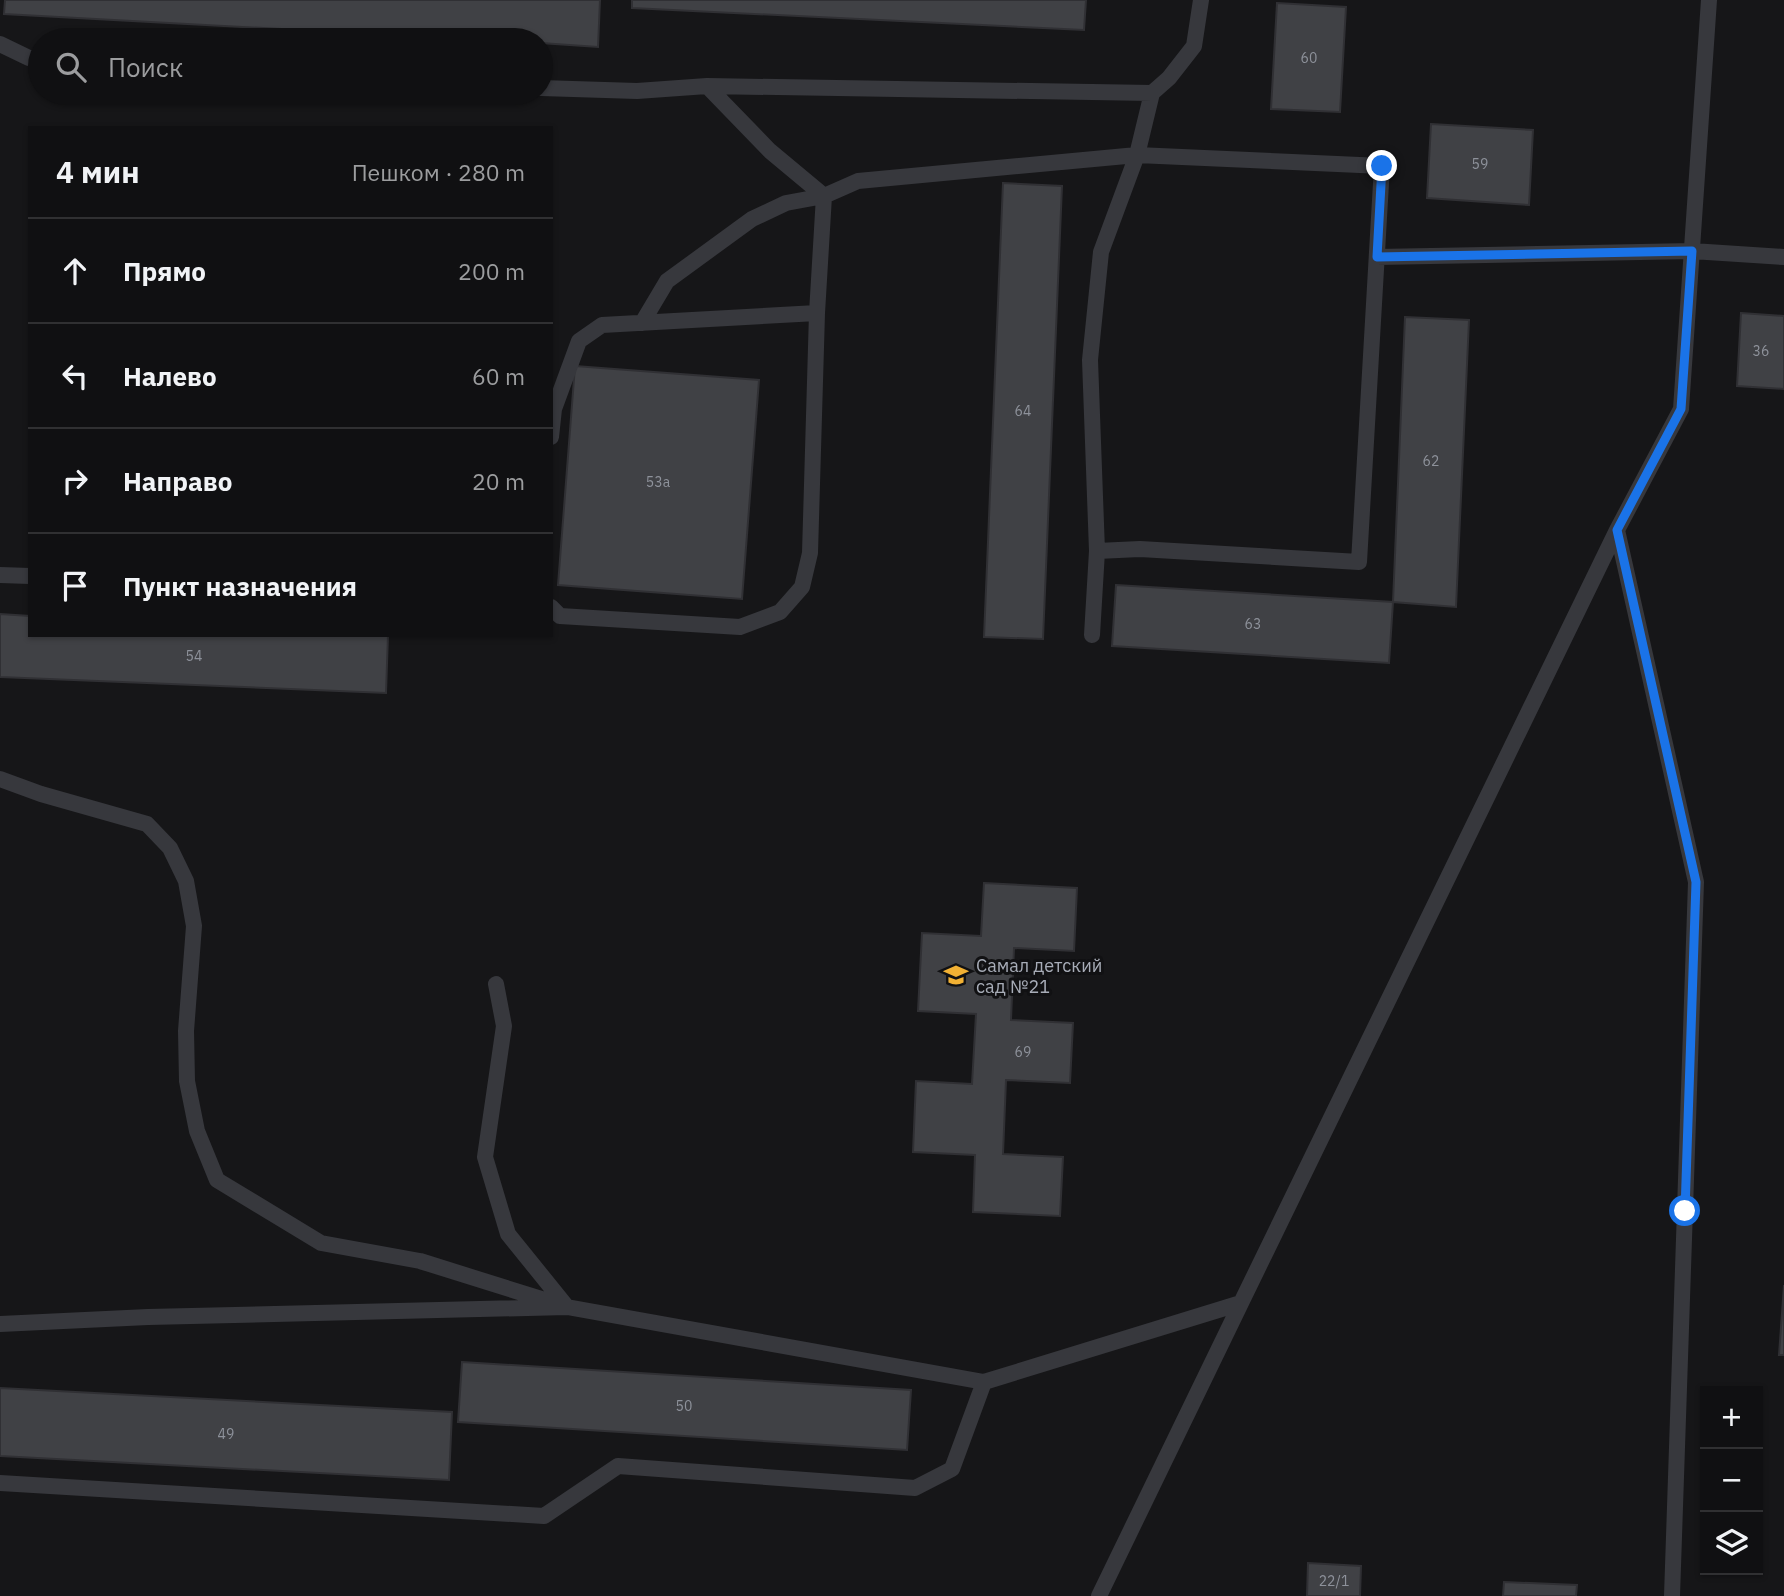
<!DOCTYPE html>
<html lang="ru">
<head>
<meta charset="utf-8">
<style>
  body { margin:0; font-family:"IBM Plex Sans",sans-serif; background:#1e1e20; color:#f1f3f6 }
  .controls { position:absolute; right:21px; bottom:21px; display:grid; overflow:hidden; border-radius:0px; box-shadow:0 2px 5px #0004 }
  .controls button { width:63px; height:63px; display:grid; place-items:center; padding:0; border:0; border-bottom:2px solid #303032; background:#101012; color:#f1f3f6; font:35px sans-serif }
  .stop { position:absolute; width:21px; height:21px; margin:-16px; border:5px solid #1a73e8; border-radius:50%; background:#fff }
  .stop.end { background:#1a73e8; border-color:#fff; box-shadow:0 2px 7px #0008 }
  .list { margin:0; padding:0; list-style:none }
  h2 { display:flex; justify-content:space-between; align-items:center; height:91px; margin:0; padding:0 28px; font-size:30px }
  h2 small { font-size:23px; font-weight:400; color:#9c9d9f }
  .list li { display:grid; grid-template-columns:46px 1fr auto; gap:21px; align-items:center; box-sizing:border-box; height:105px; padding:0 28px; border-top:2px solid #303032 }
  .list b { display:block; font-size:26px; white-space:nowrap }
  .list em { font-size:23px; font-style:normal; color:#9c9d9f }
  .icon { flex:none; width:38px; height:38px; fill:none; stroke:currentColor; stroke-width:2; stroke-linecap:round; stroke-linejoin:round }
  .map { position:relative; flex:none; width:1784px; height:1596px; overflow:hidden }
  .search { position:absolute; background:#101012; box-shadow:0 2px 5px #0004; left:28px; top:28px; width:525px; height:77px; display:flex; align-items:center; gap:18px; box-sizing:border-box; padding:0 24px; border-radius:38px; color:#9c9d9f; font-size:26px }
  .panel { position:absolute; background:#101012; box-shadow:0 2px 5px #0004; left:28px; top:126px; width:525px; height:511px; border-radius:0px }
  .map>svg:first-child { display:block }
  .building { fill:#404145; stroke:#303034; stroke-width:2 }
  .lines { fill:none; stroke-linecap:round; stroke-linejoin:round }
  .lane { stroke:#37383d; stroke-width:16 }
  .route { stroke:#1a73e8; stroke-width:9 }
  .labels { text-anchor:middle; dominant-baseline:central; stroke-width:6; stroke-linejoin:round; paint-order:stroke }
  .number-label { font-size:14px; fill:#8e929b }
  .poi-label { font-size:18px; fill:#a8adb8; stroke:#111113; text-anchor:start }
</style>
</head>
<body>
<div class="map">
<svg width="1784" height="1596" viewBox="0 0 1784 1596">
  <rect width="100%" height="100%" fill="#161618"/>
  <path class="building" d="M5,0H600L598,47L541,43V40H483L4,14Z
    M632,0H1086L1084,30L632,8Z
    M1277,3L1346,7L1340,112L1271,109Z
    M1431,124L1533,130L1529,205L1427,198Z
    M1003,183L1062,186L1043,639L984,637Z
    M1741,313L1784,316V389L1737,386Z
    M1405,317L1469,320L1456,607L1393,602Z
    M575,366L759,380L742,599L558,585Z
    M1116,585L1393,602L1389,663L1112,646Z
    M0,614L30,616V635H388L386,693L0,677Z
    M984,883L1077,888L1074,951L1014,948L1011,1020L1073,1023L1070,1083L1006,1080L1003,1154L1063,1157L1060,1216L973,1212L975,1155L913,1152L916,1081L972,1084L976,1014L918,1011L922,933L981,936Z
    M1784,1285V1355H1779Z
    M462,1362L911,1390L907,1450L458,1422Z
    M0,1388L452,1412L449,1480L0,1456Z
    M1308,1563L1361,1566L1360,1596H1307Z
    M1504,1582L1577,1585L1576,1596H1503Z"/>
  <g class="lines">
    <path class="lane" d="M0,44L29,58L40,59
      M541,88L637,91L707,86L1152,93L1137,155L1101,252L1090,360L1097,551L1092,635
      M1152,93L1169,78L1194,46L1201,0
      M1377,257L1692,251L1784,257
      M642,323L667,281L752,219L786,203L824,196L770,151L707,86
      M551,437L554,409L579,341L602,325L817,313
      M1617,530L1696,882L1672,1596
      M0,575L30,576
      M551,607L560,616L740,627L780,612L802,587L810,553L817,313L824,196L858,181L1137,155L1382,166L1359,562L1140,549L1097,551
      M0,779L41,794L147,824L170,848L186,881L194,926L186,1031L187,1081L197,1131L217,1180L321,1243L420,1261L567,1307L508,1234L485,1157L504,1026L496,984
      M0,1324L148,1317L567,1307L984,1382L1241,1303L1617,530L1681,409L1709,0
      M0,1483L544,1516L618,1466L915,1488L952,1469L984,1382
      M1099,1596L1241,1303"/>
  </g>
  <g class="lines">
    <path class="route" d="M1382,166L1377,257L1692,251L1681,409L1617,530L1696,882L1685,1211"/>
  </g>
  <defs>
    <g id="school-bare" transform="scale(1.89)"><path d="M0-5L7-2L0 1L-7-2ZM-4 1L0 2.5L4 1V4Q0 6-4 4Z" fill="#f2b134" stroke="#111113" stroke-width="2.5" paint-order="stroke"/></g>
  </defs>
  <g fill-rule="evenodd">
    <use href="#school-bare" x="956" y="975"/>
  </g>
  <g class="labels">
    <g class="number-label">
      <text x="1309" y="58">60</text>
      <text x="1480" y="164">59</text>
      <text x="1761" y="351">36</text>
      <text x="1023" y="411">64</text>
      <text x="1431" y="461">62</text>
      <text x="658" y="482">53а</text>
      <text x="1253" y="624">63</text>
      <text x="194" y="656">54</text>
      <text x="1023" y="1052">69</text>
      <text x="684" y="1406">50</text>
      <text x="226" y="1434">49</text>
      <text x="1334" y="1581">22/1</text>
    </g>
    <g class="poi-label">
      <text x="976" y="965">Самал детский<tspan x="976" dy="21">сад №21</tspan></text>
    </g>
  </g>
</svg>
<div class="controls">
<button>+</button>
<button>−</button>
<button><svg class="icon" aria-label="layers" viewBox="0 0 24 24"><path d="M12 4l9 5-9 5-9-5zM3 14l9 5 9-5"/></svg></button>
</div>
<div class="stop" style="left:1685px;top:1211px"></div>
<div class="stop end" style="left:1382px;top:166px"></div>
<div class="search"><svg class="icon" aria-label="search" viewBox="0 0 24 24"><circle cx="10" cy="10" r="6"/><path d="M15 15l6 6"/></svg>Поиск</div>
<section class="panel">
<h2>4 мин<small>Пешком · 280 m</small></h2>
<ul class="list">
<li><svg class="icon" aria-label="ahead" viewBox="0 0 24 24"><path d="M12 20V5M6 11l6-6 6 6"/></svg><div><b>Прямо</b></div><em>200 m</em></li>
<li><svg class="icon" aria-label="left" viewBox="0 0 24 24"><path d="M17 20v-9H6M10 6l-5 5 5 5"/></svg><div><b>Налево</b></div><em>60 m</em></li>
<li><svg class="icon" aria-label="right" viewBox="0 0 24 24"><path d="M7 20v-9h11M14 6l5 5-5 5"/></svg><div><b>Направо</b></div><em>20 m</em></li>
<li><svg class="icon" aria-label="arrive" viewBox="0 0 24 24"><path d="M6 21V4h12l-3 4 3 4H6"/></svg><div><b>Пункт назначения</b></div></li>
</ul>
</section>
</div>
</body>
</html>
